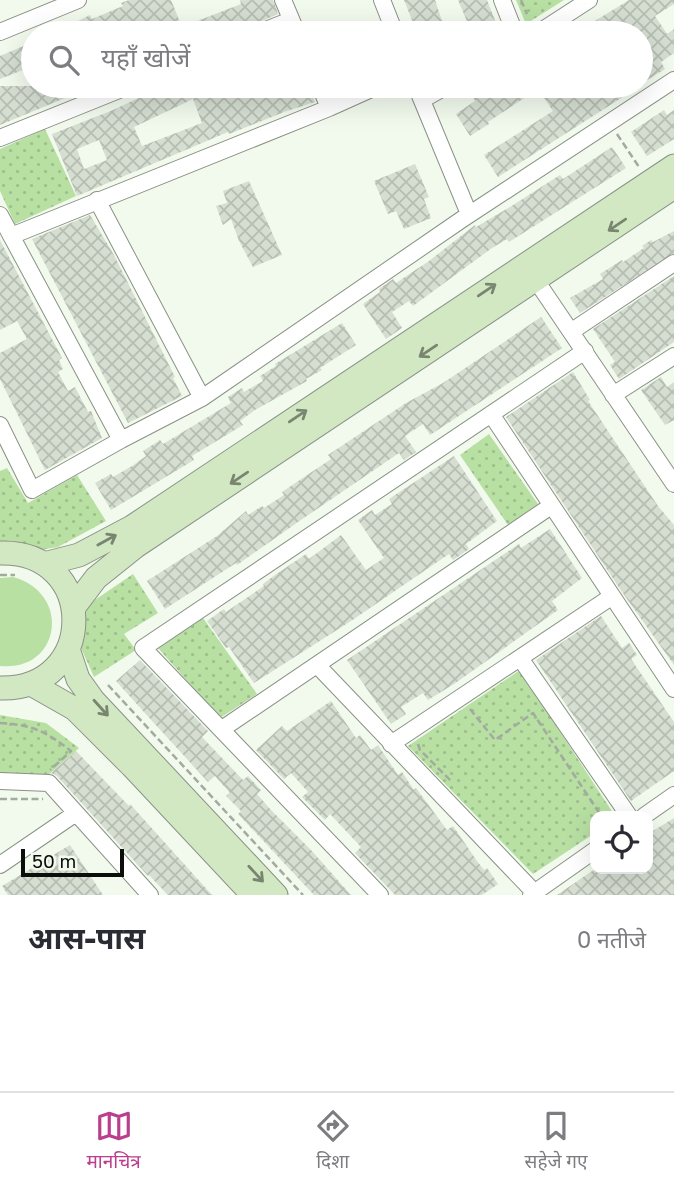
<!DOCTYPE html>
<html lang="hi">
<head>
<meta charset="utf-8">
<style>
  body { margin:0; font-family:"Golos Text","Noto Sans Devanagari",sans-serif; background:#f2f2f3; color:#2b2b33 }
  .controls { position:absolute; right:21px; bottom:21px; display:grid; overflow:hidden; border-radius:14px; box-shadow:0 7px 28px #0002 }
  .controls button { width:63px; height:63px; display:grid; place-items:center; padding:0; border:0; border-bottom:2px solid #e1e1e2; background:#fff; color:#2b2b33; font:35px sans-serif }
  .scale { position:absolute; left:21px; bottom:18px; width:103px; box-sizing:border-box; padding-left:7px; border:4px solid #0b0e0a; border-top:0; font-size:19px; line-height:24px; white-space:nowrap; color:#0b0e0a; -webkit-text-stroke:5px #f2faee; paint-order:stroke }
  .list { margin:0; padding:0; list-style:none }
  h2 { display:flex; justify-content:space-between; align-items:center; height:91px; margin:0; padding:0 28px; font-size:30px }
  h2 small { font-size:23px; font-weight:400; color:#7c7c81 }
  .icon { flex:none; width:38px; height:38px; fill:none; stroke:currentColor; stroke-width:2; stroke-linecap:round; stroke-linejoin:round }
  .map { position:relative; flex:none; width:674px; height:895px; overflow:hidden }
  .search { position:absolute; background:#fff; box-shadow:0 7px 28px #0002; left:21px; right:21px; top:21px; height:77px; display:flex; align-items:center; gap:18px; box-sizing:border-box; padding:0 24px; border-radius:38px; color:#7c7c81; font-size:26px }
  .sheet { height:196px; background:#fff }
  nav { display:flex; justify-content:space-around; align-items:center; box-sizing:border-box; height:98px; border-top:2px solid #e1e1e2; background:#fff; font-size:19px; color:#7c7c81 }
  nav a { display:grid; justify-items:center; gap:4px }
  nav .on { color:#ba3e8d }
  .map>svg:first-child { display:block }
  .green { fill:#b8e0a3 }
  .park { fill:url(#park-dots) }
  .building { fill:url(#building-cross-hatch); fill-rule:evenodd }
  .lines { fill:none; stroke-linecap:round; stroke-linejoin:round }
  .street-casing { stroke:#8a9186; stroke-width:18 }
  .secondary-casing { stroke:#8a9186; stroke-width:25 }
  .path { stroke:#a3aaa0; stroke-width:2.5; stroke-dasharray:7 3.5; stroke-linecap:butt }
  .street { stroke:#fff; stroke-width:16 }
  .secondary { stroke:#d2e8c3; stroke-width:23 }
  .oneway { stroke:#788670 }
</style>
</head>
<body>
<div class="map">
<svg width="674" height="895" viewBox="0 0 674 895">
  <defs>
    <pattern id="park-dots" width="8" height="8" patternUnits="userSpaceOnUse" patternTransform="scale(1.75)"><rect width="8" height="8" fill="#b8e0a3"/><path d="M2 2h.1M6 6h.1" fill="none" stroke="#9dbf8b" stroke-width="1.8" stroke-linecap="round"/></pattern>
    <pattern id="building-cross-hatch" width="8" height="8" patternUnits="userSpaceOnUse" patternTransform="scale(1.75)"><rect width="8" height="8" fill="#d6ded2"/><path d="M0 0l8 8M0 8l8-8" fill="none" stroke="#b6bdb3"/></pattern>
  </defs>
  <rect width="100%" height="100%" fill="#f2faee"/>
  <path class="green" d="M13,577C72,593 61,672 0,666V578Z"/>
  <path class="park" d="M516,0H564L526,24Z
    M45,129L76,196L15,224L0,191V149Z
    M489,434L538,504L508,525L460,455Z
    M7,468L28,503L77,475L106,521L58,547L40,550L0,542V471Z
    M133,574L158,613L124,634L136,650L94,677L81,648L83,621L89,604Z
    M203,618L257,694L220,718L158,648Z
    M520,670L615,816H595V833L533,874L408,746Z
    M0,715L46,723L79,748L46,777L0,773Z"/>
  <path class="building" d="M129,0H171L182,27L241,4L240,0H273L278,14L234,33H80L76,22L90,15L92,19L123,6L121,3Z
    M404,0H435L446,33H417Z
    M458,0H487L500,33H472Z
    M629,0H674V4L655,16L667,34L674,29V53L661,62L665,69L641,84V50L646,46L641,39V33H637L635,30L630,33H568L588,21L590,24Z
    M33,42V66L0,79V56Z
    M0,86H94L0,125Z
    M164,86H272L275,93L296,86H309L315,102L284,112L229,134L228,132L77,196L52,134L113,110ZM193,99L202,123L142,146L134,127ZM99,140L107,160L84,169L77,149Z
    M489,86L494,94L506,86H559L567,98L584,87L588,93L600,86H640L498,177L484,155L553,111L538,89L488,122L489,124L470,136L456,114L475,101L473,97Z
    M664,110L667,115L674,110V139L647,156L631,132Z
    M612,147L626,168L509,242L507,239L492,248L413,306L409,301L392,312L402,328L386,339L363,304L380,292L379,289L393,279L396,283L429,261L475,225L476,227L510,207L560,175L563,179Z
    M415,164L429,197L424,199L431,218L404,229L396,211L388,214L374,181Z
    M249,181L282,255L253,267L239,241L231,219L223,225L216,206L227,203L223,191Z
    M90,215L114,255L175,377L173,378L182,396L128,423L32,239Z
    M674,231V253L580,313L570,298L603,279L600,274L622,260L623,262L644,248L642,246L651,240L653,242Z
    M0,240L62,358L59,360L63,369L58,372L68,391L75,387L88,412L91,411L102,438L45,470L0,379V353L27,339L17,321L0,330Z
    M674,276V342L619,379L610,365L615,362L593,329Z
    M541,317L562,348L430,435L423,424L405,436L416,452L404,460L399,453L298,522L237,565L236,563L165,609L147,581L217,536L246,511L248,515L262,506L264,508L284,495L282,492L331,459L328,455L406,403L443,383Z
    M342,323L356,345L320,368L322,370L306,379L307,381L255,410L240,421L243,425L192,456L194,460L111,510L95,483L111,474L113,477L132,466L146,456L143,451L160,440L163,444L231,403L228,397L242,388L244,392L263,381L260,376L276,366L275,364Z
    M573,372L590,400L588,401L658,506L674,525V665L622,592L506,417Z
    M661,377L667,387L674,382V420L665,425L641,390Z
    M454,456L497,521L466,544L469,549L453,560L449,554L351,621L254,683L229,647L226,648L207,621L224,609L226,612L264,586L263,584L275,575L306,554L309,559L341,535L366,570L384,558L358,520L372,510L375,515L392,504L389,499Z
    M550,529L582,578L552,601L558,610L454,684L428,700L423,693L401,707L406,714L391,724L347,660L519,544L521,548Z
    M601,616L622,648L629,643L637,655L631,659L674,722V771L631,801L536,660Z
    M140,660L208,731L202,737L243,780L248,776L261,790L257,794L271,810L311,850L351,895H314L238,814L241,811L226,796L230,793L215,776L208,782L143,711L116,681Z
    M331,701L356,738L360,735L371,750L378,745L398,775L402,772L414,790L416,788L447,830L453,826L477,861L484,870L487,868L498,884L482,895H395L355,853L361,847L346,831L330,814L325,820L302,797L308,792L291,773L284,779L256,750L282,726L287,731Z
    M76,751L129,806L130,804L212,895H168L149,875L148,876L57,776L51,773Z
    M674,818V895H557L595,869H648V834Z
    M70,845L103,895H8L2,886Z"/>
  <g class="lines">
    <g class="street-casing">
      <path id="street" d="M283,0L297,33
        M382,0L395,33
        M502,0L515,33
        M0,32L78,0
        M258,33L291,20
        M538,33L589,0
        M320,86L329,108
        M416,86L469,214
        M422,100L447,86
        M0,138L129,86
        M97,200L202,398
        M0,215L121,440
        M11,236L329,108L378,86
        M531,273L674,484
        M572,331L674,263
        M613,395L674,356
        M491,414L674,689
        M0,425L32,490L121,440L202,398L461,220L674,80
        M520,658L629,816
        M317,665L534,892
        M222,729L551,506
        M391,744L611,597
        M0,781L49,783L150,895
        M644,816L674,795
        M0,865L76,813
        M380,895L143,648L585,351
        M531,895L595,850"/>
    </g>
    <g class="secondary-casing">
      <path id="secondary" d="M0,553C99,550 98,691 0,688
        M44,564L79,555L132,527L674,166
        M74,607L96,578L136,546L674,187
        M68,649L78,679L93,700L276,895
        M31,684L75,709L132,766L253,895"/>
    </g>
    <path class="path" d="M521,0L527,14
      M617,134L639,167
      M0,575H15
      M108,685L303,895
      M470,709L495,740L533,713L600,814
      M0,723C33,725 45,731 71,751L50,770
      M418,744L420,750L452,782
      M0,799H43"/>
    <use href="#street" class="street"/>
    <use href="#secondary" class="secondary"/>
  </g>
  <defs><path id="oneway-shaft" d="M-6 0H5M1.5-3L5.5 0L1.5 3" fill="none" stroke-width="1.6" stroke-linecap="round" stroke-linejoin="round" transform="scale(1.75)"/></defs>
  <g class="oneway">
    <use href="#oneway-shaft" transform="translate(617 225) rotate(146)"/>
    <use href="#oneway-shaft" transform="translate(487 290) rotate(-34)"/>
    <use href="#oneway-shaft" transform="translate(428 351) rotate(146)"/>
    <use href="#oneway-shaft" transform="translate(298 416) rotate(-34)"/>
    <use href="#oneway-shaft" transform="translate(239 478) rotate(146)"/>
    <use href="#oneway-shaft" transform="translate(107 540) rotate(-29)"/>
    <use href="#oneway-shaft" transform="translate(101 708) rotate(48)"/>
    <use href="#oneway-shaft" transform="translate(256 874) rotate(47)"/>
  </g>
</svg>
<div class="controls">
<button><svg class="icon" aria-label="locate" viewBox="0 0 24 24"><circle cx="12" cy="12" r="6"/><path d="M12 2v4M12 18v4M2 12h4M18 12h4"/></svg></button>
</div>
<div class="scale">50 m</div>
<div class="search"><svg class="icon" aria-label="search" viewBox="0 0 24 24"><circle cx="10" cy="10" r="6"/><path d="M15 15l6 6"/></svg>यहाँ खोजें</div>
</div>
<section class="sheet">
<h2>आस-पास<small>0 नतीजे</small></h2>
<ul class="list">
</ul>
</section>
<nav>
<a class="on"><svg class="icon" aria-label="map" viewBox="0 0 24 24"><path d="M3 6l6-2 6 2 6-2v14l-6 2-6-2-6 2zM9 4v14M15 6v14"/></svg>मानचित्र</a>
<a><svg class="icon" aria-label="directions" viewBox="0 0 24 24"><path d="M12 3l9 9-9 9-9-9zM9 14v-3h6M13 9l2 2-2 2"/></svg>दिशा</a>
<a><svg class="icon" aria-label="saved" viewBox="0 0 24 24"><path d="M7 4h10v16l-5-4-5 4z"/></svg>सहेजे गए</a>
</nav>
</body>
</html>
